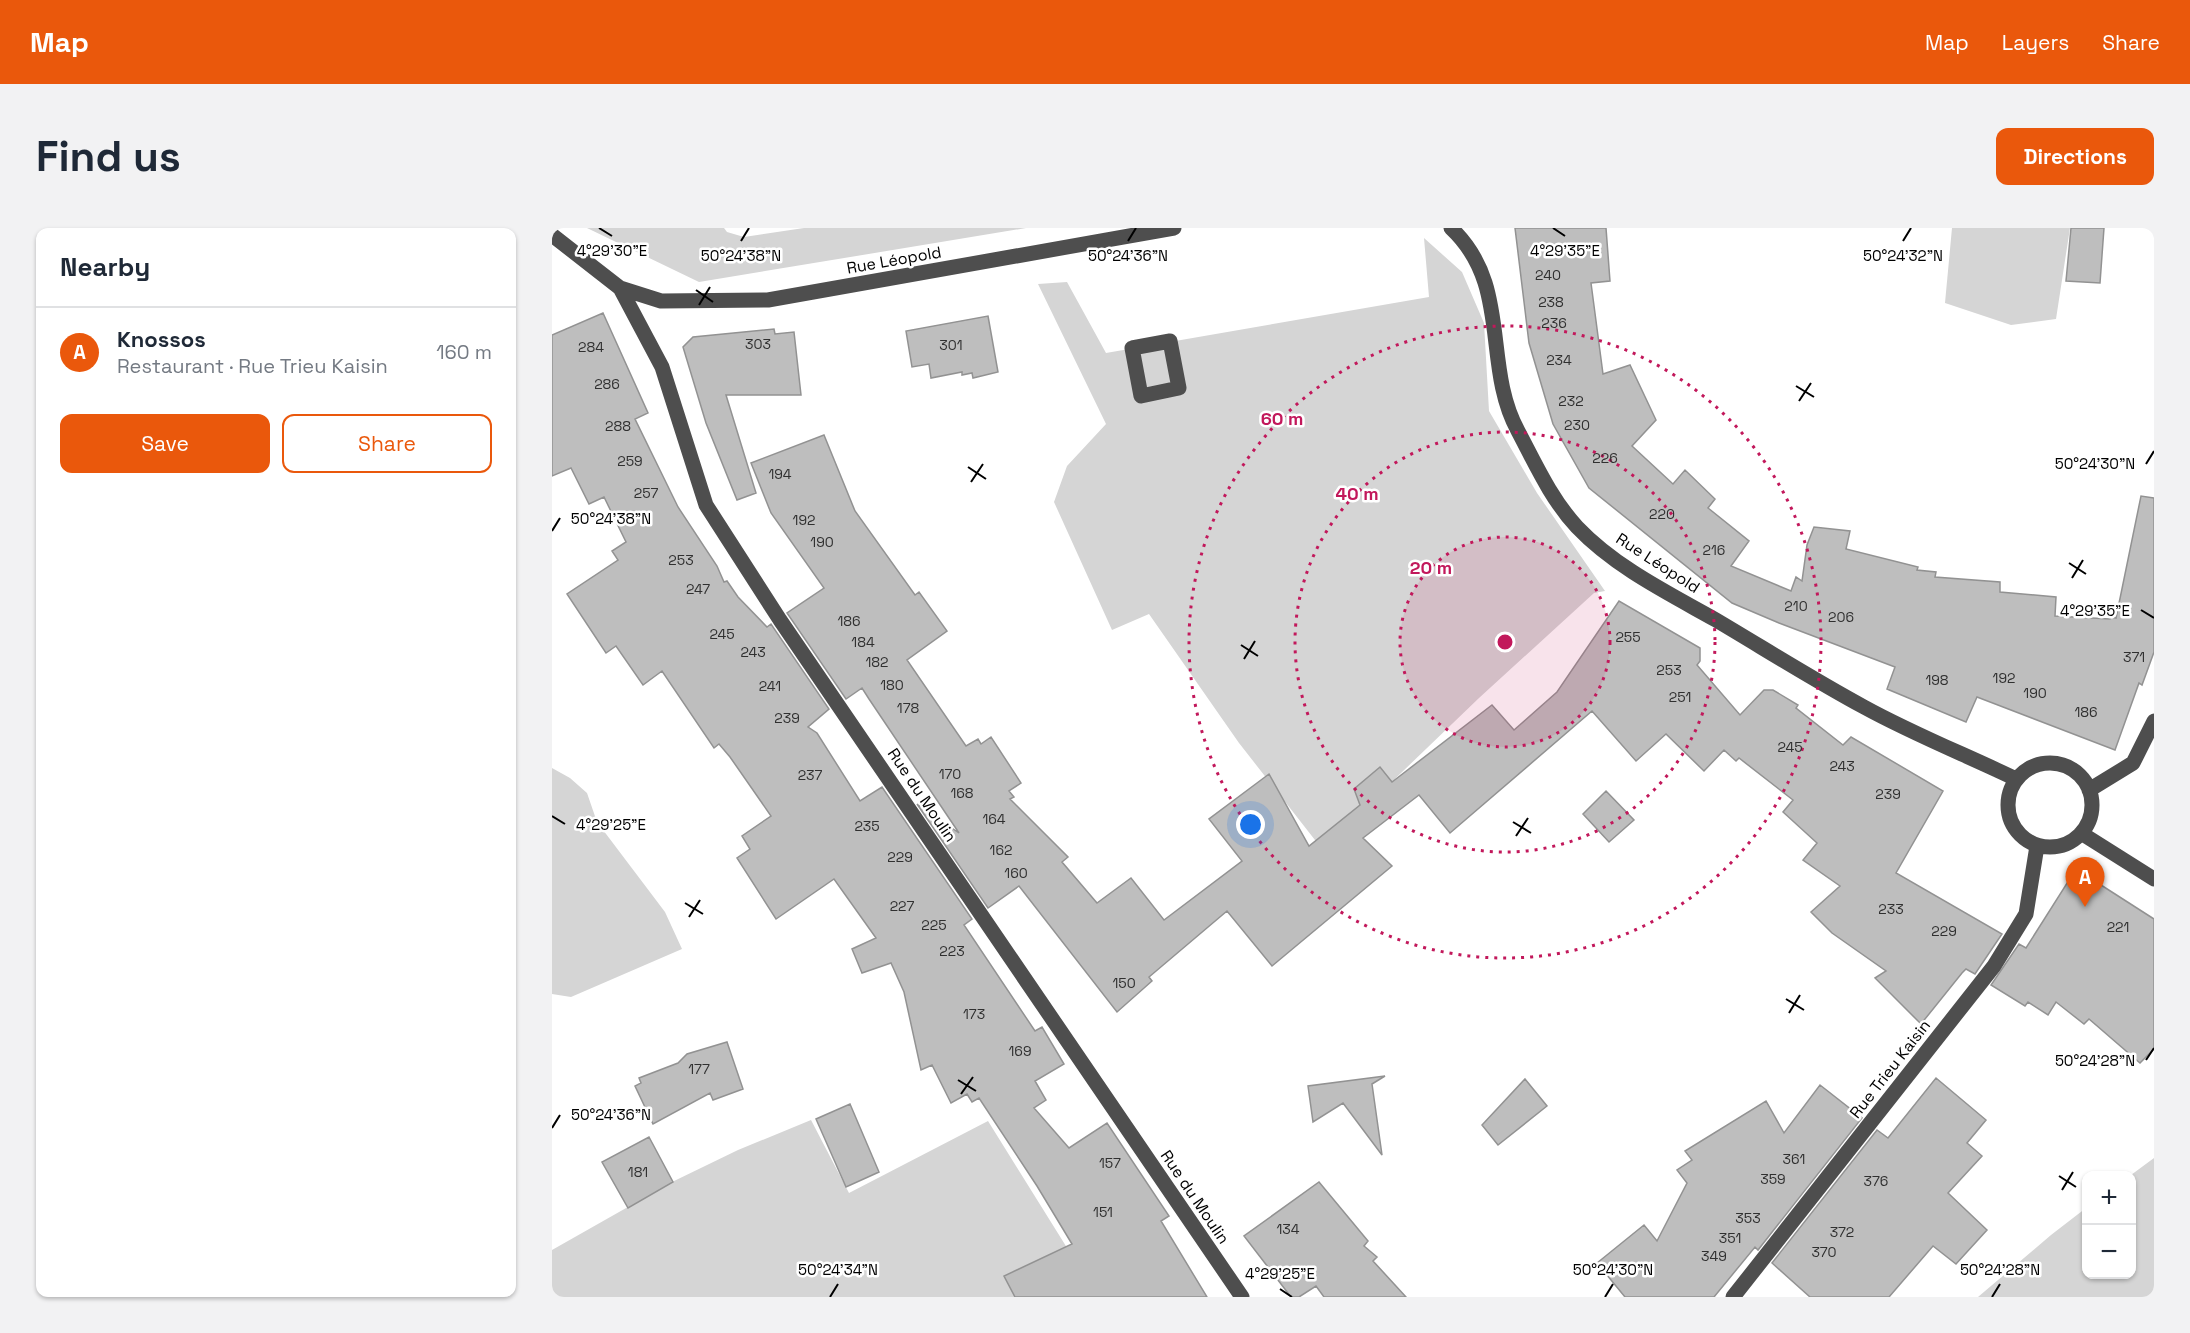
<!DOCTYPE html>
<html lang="en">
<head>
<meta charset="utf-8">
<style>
  body { margin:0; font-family:"Space Grotesk",sans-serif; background:#f2f2f3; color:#1f2937 }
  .controls { position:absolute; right:18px; bottom:18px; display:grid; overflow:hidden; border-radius:12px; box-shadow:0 2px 4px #0004 }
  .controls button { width:54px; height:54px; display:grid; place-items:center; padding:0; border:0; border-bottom:2px solid #e0e1e3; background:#fff; color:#1f2937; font:30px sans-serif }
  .you { position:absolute; left:699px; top:597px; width:21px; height:21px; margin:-15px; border:4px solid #fff; border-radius:50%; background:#1a73e8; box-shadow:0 0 0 9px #1a73e833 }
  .badge { display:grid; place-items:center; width:39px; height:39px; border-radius:50%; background:#ea580c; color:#fff; font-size:20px; font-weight:700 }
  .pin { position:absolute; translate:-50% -50px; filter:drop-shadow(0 2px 3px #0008) }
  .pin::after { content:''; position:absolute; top:32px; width:21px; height:18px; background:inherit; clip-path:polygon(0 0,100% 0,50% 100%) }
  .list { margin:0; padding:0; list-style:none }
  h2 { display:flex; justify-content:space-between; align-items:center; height:78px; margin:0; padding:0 24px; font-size:26px }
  h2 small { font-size:20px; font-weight:400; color:#747a83 }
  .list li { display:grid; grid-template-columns:39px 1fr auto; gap:18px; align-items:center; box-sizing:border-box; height:90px; padding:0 24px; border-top:2px solid #e0e1e3 }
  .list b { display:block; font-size:22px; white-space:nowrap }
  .list p { margin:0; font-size:20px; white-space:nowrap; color:#747a83 }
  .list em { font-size:20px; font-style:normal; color:#747a83 }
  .actions { display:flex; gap:12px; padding:18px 24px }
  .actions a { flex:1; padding:14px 0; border:2px solid #ea580c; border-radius:12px; text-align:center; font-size:21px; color:#ea580c }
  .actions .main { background:#ea580c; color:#fff }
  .map { position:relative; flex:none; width:1602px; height:1069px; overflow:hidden; border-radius:12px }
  header { display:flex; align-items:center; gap:36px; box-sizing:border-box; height:84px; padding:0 30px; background:#ea580c; color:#fff }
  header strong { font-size:28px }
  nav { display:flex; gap:33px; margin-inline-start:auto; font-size:21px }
  .intro { display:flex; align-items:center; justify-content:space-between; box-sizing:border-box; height:144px; padding:0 36px }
  h1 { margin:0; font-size:42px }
  .button { padding:15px 27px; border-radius:12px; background:#ea580c; color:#fff; font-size:21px; font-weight:700 }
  main { display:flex; gap:36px; padding:0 36px }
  aside { flex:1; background:#fff; border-radius:12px; box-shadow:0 2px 4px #0004 }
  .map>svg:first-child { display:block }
  .green { fill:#d5d5d5 }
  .building { fill:#bebebe; stroke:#929292; stroke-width:1.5 }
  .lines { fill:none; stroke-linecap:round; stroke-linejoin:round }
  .minor { stroke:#4e4e4e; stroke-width:15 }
  .ticks { fill:none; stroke:#000; stroke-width:2 }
  .ring { fill:none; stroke:#c2185b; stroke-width:3; stroke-dasharray:3 6 }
  .labels { text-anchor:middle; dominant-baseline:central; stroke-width:5; stroke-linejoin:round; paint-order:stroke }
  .number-label { font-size:14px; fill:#303030 }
  .street-label { font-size:16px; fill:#000; stroke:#fff }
  .ticks-label { font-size:15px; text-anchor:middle; fill:#000; stroke:#fff; stroke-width:5; stroke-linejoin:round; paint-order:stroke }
  .centre { fill:#c2185b; stroke:#fff; stroke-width:3 }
  .ring-label { font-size:18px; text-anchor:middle; font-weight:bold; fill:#c2185b; stroke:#fff; stroke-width:5; stroke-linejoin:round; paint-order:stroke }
</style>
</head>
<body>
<header>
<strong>Map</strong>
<nav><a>Map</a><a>Layers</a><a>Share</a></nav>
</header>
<div class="intro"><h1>Find us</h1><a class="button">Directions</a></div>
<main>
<aside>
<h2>Nearby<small></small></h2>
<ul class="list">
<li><span class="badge">A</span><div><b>Knossos</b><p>Restaurant · Rue Trieu Kaisin</p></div><em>160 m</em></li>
</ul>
<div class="actions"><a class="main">Save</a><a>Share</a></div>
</aside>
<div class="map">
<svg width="1602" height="1069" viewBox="0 0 1602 1069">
  <rect width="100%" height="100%" fill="#fff"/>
  <path class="green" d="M35,0H172L175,4L192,9L252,0H474L147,54Z
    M1400,0H1518L1504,91L1459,97L1393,75Z
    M872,10L910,44L932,95L937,183L985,265L1053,363L1042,365L927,470L770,621L687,515L597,386L560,402L502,274L515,238L554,196L486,56L515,54L554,125L877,69Z
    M0,540L18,550L35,565L45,594L113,684L130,721L19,769L0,766Z
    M259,892L297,965L436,893L527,1039L479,1069H0V1022L120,954L186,922Z
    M1602,930V1069H1426L1499,1007L1534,980V1046H1580L1579,947Z"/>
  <path class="building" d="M963,0H1054L1058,53L1039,55L1051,146L1078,137L1104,192L1080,218L1121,256L1133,242L1163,271L1156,280L1197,313L1179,338L1239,363L1244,349L1250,353L1255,317L1262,299L1298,303L1294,321L1366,339L1365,342L1384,344L1383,349L1448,354V364L1504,369L1503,388L1558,391L1559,389L1564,390L1589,268L1602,270V424L1590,457L1587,455L1563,522L1425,469L1414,494L1335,461L1343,439L1227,395L1180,375L1037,260L1001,196L977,115Z
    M1519,0H1552L1548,55L1514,53Z
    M51,85L96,185L83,191L126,279L165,338L172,354L175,353L186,369L215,399L219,396L277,481L256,499L265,505L308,573L330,559L420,691L412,697L483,803L490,799L512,836L483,853L494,872L482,880L517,920L555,895L617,988L609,993L655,1069H463L452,1048L520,1016L485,958L427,870L420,874L415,866L399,875L380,837L369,842L352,764L339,735L310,745L300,721L324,710L282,651L224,691L185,630L198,621L190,608L219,588L178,529L167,516L162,520L110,443L91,457L64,418L54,425L15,366L66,332L60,323L74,314L52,269L37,276L19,240L0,248V107Z
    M436,88L446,144L421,150L420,145L410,147V144L379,150L377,136L360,139L354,103Z
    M222,101L223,106L242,104L249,167H174L204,265L185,272L154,195L131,119L141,109Z
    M272,207L303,283L363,367L367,364L395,403L355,432L414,518L426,511L429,516L439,509L469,555L457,563L462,569L458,571L516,629L510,634L545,675L579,650L612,692L690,633L657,591L717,546L757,618L808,577L802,561L828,539L840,554L940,477L962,502L1005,464L1067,373L1148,420V433L1145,437L1188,487L1212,462H1221L1246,477L1244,480L1291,517L1299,509L1391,563L1344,645L1450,706L1423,746L1414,741L1410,745L1369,796L1323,750L1334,743L1280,705L1259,684L1288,658L1251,632L1265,615L1231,584L1241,572L1187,530L1184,533L1172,522L1152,543L1114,506L1084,533L1040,483L898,605L867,567L811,610L840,638L720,738L675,683L597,749L600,753L565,784L467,658L436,680L365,576L407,605L317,471L310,460L294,471L235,385L272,360L219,285L199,235Z
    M1054,563L1082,592L1057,614L1031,586Z
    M1524,641L1602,691V821L1588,835L1537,791L1532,796L1504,774L1496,787L1476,774L1473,778L1439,757L1467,716L1474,720Z
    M175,814L191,861L161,872L158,865L101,896L83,858L89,855L87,850L126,835L135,826Z
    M833,848L820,856L830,927L791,875L761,894L756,858Z
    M1384,850L1434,892L1415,915L1430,928L1396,965L1435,1002L1404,1036L1381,1018L1337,1069H1258L1220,1035L1325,902L1336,910Z
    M973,851L995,878L946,917L930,897Z
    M1268,857L1310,890L1206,1022L1203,1019L1162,1069H1073L1045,1035L1092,997L1105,1013L1135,955L1125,942L1140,932L1133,923L1214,873L1232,905Z
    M298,876L327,944L294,959L264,891Z
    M97,909L121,954L76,980L50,934Z
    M767,954L816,1013L812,1018L825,1029L821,1033L854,1069H772L764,1058L747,1069H739L692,1008Z"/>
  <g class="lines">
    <path class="minor" d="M899,0C960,57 930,137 966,203C983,235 999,271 1025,299C1063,339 1116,365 1164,392C1213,421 1262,452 1312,479C1361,506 1414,527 1464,551
      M0,7L68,60L109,73L216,72L622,0
      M68,60L110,139L154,277L228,392L690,1069
      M618,113L627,160L589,168L580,120Z
      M1456 577a42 42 0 1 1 84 0a42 42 0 1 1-84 0Z
      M1537,562L1581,535L1602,493
      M1529,605L1602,651
      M1181,1069L1442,738L1474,686L1485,618"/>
  </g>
  <path class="ticks" d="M47,0L60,8M1001,0L1013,8M189,13L197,0M576,13L584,0M1351,13L1359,0M144,62L161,74M147,77L158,59M1244,158L1262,169M1247,173L1259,155M1594,236L1602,223M416,239L434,251M419,254L431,236M0,303L8,290M1517,335L1534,346M1520,350L1531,332M1589,382L1602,390M689,417L706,428M692,431L703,413M0,588L13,596M961,594L979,605M964,608L976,590M133,675L151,686M137,689L148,672M1234,771L1252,782M1237,785L1248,767M1594,832L1602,820M406,852L424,863M409,866L421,849M0,900L8,887M1507,948L1524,959M1510,962L1521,944M728,1061L740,1069M278,1069L286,1056M1053,1069L1061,1056M1440,1069L1448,1056"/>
  <circle cx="953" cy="414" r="105" fill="#c2185b" fill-opacity=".12"/>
  <g class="ring">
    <circle cx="953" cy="414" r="105"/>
    <circle cx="953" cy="414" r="210"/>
    <circle cx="953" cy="414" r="316"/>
  </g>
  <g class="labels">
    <g class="number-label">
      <text x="996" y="47">240</text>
      <text x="999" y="74">238</text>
      <text x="1002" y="95">236</text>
      <text x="206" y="116">303</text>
      <text x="399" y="117">301</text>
      <text x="39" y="119">284</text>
      <text x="1007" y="132">234</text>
      <text x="55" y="156">286</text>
      <text x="1019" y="173">232</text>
      <text x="1025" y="197">230</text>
      <text x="66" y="198">288</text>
      <text x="1053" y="230">226</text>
      <text x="78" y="233">259</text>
      <text x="228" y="246">194</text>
      <text x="94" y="265">257</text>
      <text x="1110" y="286">220</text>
      <text x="252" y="292">192</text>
      <text x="270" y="314">190</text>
      <text x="1162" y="322">216</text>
      <text x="129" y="332">253</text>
      <text x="146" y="361">247</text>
      <text x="1244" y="378">210</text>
      <text x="1289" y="389">206</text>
      <text x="297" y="393">186</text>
      <text x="170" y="406">245</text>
      <text x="1076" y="409">255</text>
      <text x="311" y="414">184</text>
      <text x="201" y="424">243</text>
      <text x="1582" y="429">371</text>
      <text x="325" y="434">182</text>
      <text x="1117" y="442">253</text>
      <text x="1452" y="450">192</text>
      <text x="1385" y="452">198</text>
      <text x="340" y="457">180</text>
      <text x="218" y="458">241</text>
      <text x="1483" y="465">190</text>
      <text x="1128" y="469">251</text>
      <text x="356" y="480">178</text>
      <text x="1534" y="484">186</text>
      <text x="235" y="490">239</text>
      <text x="1238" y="519">245</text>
      <text x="1290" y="538">243</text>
      <text x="398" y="546">170</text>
      <text x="258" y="547">237</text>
      <text x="410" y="565">168</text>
      <text x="1336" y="566">239</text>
      <text x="442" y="591">164</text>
      <text x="315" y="598">235</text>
      <text x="449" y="622">162</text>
      <text x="348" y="629">229</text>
      <text x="464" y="645">160</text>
      <text x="350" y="678">227</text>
      <text x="1339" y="681">233</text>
      <text x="382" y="697">225</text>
      <text x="1566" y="699">221</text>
      <text x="1392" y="703">229</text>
      <text x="400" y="723">223</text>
      <text x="572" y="755">150</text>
      <text x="422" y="786">173</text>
      <text x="468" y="823">169</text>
      <text x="147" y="841">177</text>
      <text x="1242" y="931">361</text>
      <text x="558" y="935">157</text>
      <text x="86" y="944">181</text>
      <text x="1221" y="951">359</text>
      <text x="1324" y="953">376</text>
      <text x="551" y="984">151</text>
      <text x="1196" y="990">353</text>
      <text x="736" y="1001">134</text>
      <text x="1290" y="1004">372</text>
      <text x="1178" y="1010">351</text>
      <text x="1272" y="1024">370</text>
      <text x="1162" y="1028">349</text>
    </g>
    <g class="street-label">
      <text transform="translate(342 32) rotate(-10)">Rue Léopold</text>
      <text transform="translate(1106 335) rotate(33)">Rue Léopold</text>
      <text transform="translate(370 567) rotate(56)">Rue du Moulin</text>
      <text transform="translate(1338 841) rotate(-52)">Rue Trieu Kaisin</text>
      <text transform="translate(643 969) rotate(56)">Rue du Moulin</text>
    </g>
  </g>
  <g class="ticks-label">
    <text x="60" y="28">4°29'30"E</text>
    <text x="1013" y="28">4°29'35"E</text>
    <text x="189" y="33">50°24'38"N</text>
    <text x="576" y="33">50°24'36"N</text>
    <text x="1351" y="33">50°24'32"N</text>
    <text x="1543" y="241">50°24'30"N</text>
    <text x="59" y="296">50°24'38"N</text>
    <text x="1543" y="388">4°29'35"E</text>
    <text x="59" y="602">4°29'25"E</text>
    <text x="1543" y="838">50°24'28"N</text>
    <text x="59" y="892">50°24'36"N</text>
    <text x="286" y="1047">50°24'34"N</text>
    <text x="1061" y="1047">50°24'30"N</text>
    <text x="1448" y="1047">50°24'28"N</text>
    <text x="728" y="1051">4°29'25"E</text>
  </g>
  <circle cx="953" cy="414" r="9" class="centre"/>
  <g class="ring-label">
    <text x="730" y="197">60 m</text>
    <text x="805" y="272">40 m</text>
    <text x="879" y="346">20 m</text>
  </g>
</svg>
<div class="controls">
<button>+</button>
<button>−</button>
</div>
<div class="you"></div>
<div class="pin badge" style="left:1533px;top:679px">A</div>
</div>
</main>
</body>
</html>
